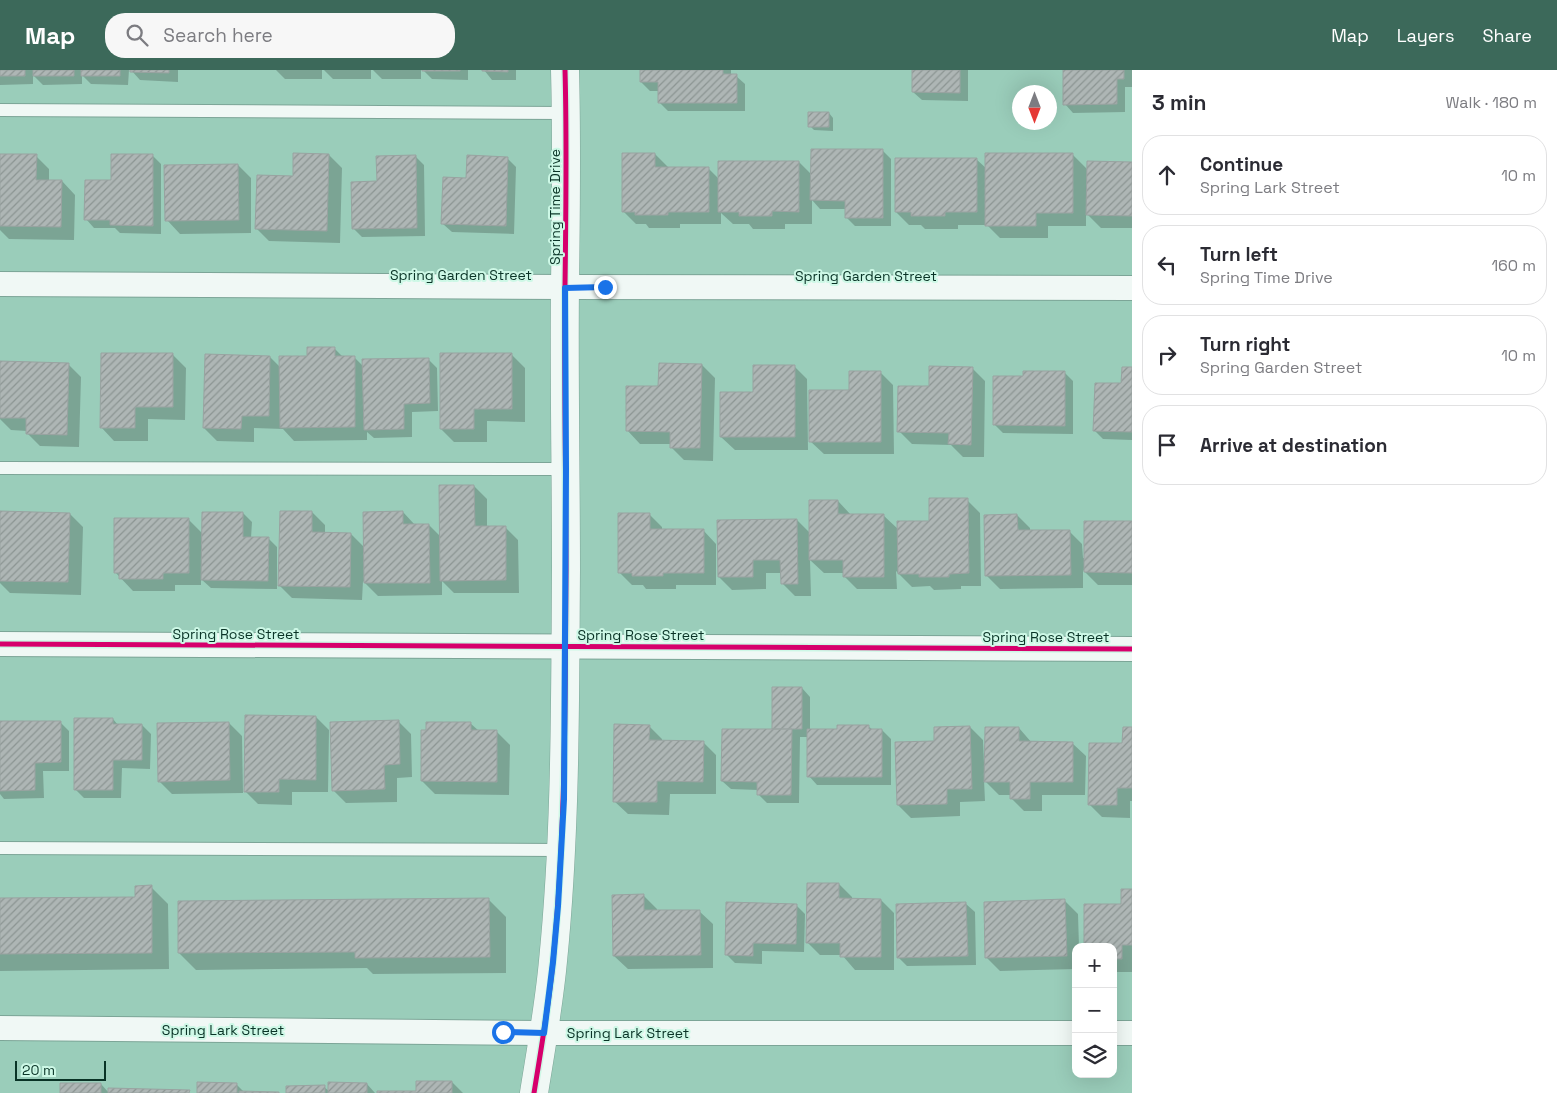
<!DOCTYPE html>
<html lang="en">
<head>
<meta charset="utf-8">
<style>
  body { margin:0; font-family:"Space Grotesk",sans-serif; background:#f7f7f7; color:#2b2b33 }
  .controls { position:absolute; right:15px; bottom:15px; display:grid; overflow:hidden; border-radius:10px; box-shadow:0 5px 20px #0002 }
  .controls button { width:45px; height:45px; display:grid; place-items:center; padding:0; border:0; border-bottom:1px solid #e1e1e2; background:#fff; color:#2b2b33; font:25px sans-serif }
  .compass { position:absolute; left:1012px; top:15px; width:45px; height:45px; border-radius:50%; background:#fff; box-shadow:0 5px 20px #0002; rotate:180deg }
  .scale { position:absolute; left:15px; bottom:12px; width:91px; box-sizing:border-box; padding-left:5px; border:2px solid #093326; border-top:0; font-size:14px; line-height:18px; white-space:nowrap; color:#093326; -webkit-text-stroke:4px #cdf8e6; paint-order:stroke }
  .stop { position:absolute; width:15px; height:15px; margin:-11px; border:4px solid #1a73e8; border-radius:50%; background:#fff }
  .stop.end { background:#1a73e8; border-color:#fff; box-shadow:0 1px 5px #0008 }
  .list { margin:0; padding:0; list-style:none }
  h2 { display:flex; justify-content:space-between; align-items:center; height:65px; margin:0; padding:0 20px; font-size:21px }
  h2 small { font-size:16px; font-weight:400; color:#7c7c81 }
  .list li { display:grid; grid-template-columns:32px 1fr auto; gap:15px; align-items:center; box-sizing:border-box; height:80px; margin:0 10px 10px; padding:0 10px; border:1px solid #e1e1e2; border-radius:20px }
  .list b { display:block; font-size:19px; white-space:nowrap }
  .list p { margin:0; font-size:16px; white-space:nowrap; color:#7c7c81 }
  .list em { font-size:16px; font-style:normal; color:#7c7c81 }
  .icon { flex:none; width:28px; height:28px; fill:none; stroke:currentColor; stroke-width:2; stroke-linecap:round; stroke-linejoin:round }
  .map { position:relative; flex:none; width:1132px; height:1023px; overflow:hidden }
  header { display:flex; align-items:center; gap:30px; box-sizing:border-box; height:70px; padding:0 25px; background:#3c695a; color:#fff }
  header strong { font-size:24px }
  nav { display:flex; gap:28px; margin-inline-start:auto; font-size:18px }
  .search { width:350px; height:45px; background:#f7f7f7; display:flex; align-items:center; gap:12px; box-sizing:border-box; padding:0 18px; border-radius:20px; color:#7c7c81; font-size:19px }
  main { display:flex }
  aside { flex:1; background:#fff }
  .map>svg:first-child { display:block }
  .shadow { fill:#0003 }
  .building { fill:url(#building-hatch); stroke:#99a3a1 }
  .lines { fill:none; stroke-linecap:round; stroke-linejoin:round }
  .service-casing { stroke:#7ca597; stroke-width:14 }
  .minor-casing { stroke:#7ca597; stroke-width:26 }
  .tertiary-casing { stroke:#7ca597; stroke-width:29 }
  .service { stroke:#f0f8f5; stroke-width:12 }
  .minor { stroke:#f0f8f5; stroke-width:24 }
  .tertiary { stroke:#f0f8f5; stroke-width:28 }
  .cycleway-casing { stroke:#cdf8e6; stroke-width:8 }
  .cycleway { stroke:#d6006c; stroke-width:5 }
  .route { stroke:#1a73e8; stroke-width:6 }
  .labels { text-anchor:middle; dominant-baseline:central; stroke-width:4; stroke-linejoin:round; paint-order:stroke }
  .street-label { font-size:14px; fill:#093326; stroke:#cdf8e6 }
</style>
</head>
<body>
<header>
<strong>Map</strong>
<div class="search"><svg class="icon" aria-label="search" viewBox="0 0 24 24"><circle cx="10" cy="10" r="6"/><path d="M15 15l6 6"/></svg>Search here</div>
<nav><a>Map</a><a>Layers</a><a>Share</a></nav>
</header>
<main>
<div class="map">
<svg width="1132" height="1023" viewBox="0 0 1132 1023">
  <defs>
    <pattern id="building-hatch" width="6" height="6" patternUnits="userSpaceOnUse" patternTransform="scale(1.25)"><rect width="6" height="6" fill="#aeb6b5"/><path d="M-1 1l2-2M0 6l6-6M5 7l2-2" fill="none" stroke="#8c9593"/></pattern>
  </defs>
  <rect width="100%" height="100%" fill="#9acdba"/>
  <path class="shadow" d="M0,0H129L128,15L91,14L82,5V14L43,15L33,5V14L0,15Z
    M131,0H178V12L140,10Z
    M276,0H322V9H285Z
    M324,0H371V9H333Z
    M373,0H421V9H382Z
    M423,0H468V10L432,9Z
    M484,0H516V10H492Z
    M641,0H731V6H736L745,14V41H668L659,32V21H650L641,12Z
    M913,0H968V31L922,30L913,22Z
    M1064,0H1132V17H1125V42L1073,43L1065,34Z
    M829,43L833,48V61L814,60L810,56Z
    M883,81L891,89V156H855L846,147V139H820L812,130V154H785V159H753L749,154H733L721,143V154H680V158H649L646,154H636L623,141L655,84L668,97L708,98L720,110L799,92L812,105Z
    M0,85L36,86L49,99V111H62L75,125L74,170L9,169L0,160Z
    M152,85L161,94V164L120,163L115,158H94L86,149L112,111Z
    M329,85L342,98L340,173L269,171L256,158L294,107Z
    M1073,85L1088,100L1132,93V158H1101L1086,143V156H1048V168H1000L987,155H958V159H925L921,155H909L896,142L976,89L987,99Z
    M415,86L424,95L425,166L362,167L353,158L378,112Z
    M507,88L516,97L514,164L452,162L443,154L467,109Z
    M238,95L251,108V163L180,164L167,150Z
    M334,278L343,287H354L364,297L428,289L437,298L438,341L412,342V367L374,368L367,362V370L294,371L283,359L254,358V372L217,371L204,358L270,287L281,298Z
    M173,285L186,298L185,350L148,349V371H114L101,357Z
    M512,285L525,298V352L487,351V372H454L441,359Z
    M0,292L68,294L81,307L79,377L40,376L27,363V361L11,360L0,349Z
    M702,295L715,308L713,391L684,390L671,377V374H640L627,360L659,317Z
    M794,296L807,309L808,380H735L721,367L755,323Z
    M972,298L985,311L984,387H963L951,375L912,374L899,361L930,317Z
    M1132,299V370L1103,369L1095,361Z
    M880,302L893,315L894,384H824L810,371L850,321Z
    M1064,302L1073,311V364L1003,363L994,354L1024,307Z
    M474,416L487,429V457H505L518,470L519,523H454L442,511V525L378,526L363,511L362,530L292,528L279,515L312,442L325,455V463L351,464L365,478L403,442L415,455H429L441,467Z
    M967,430L980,443L981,516H961V519L934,520L930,516L912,517L896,501L897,519H857L844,506V503H824L810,490L811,526H795L782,513V503H766V519L732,520L719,507L797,450L810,463L838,431L851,445H883L899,460L930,452Z
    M0,442L70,444L83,457L81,525L10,523L0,513Z
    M243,443L252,452L251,468H268L277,477V519L211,518L201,509V515H175V521H133L115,502L188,449L203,464Z
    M649,444L662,457V460H703L716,474V515H676V519H646L643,515H632L619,502Z
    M1017,445L1030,458V461H1069L1082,474L1083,488H1085L1132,452V515H1098L1083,500V518L1000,519L987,506Z
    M802,618L810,627V660H839L868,656L873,660H882L891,669V715H817L809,706V667H800L799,733H767L758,724V720L731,719L722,711L773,660Z
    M316,647L329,660L328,722H292V735L258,734L245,721Z
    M113,649L118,655H142L151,664L150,699L122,698L121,728H84L75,719Z
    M398,651L411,664L412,707L397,708V732L346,733L333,720Z
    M0,652H60L69,661V701H43L44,728L4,729L0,724Z
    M229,653L242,666L243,723L172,724L159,711Z
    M470,653L479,661H496L510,675L509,725L435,724L422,711Z
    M649,656L662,669V671L703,672L716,685V724H670L669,745L628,744L614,731Z
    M970,657L983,670L984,693L986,692L1019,658L1032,673H1072L1086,686L1085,725H1042V741H1024L1011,728V725H999L984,710L985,731L960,732V746L911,748L898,735L935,672Z
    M1132,659V731H1130V748L1102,747L1089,734Z
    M839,814L852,827V830H881L894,843V900H855L842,885H820L807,872Z
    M151,817L168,834L169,899L0,901V830L136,829Z
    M1132,820V902H1113V877L1122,835Z
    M644,826L657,839V842L699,841L713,854V898L628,899L614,886Z
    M489,830L506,847V903L373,904L367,898L196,900L179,883Z
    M1065,831L1078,844L1079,877H1076V899L1000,901L987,888Z
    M966,834L975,842L976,895L907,896L898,887Z
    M796,835L805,844L804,882L762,881V894L735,893L726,884Z
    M452,1012L463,1023H378H417Z
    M101,1014L109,1023H61Z
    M236,1014L244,1022L277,1023H199Z
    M367,1014L375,1023H287L324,1017L329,1021Z"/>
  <path class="building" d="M0,0H25V6H0Z
    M33,0H74V6H33Z
    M81,0H120V6H81Z
    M130,0H169V3L130,2Z
    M422,0H460V1H422Z
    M482,0H508V2L482,1Z
    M640,0H723V4H737V33H658V12H640Z
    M912,0H960V23L912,22Z
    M1063,0H1124V9H1117V34L1063,35Z
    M808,42H829V57H808Z
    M811,79H883V148H845V131L810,130Z
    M293,83L329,84L327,161L255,159L257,105L293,106Z
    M622,83H655V97H709V142H668V145H635V142H622Z
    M985,83H1073V143H1036V156H985Z
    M0,84H37L36,110H62L61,157L0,156Z
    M111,84H153V156L110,155V150H84L85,110H111Z
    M416,85L417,158L352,159L351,112L377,111L376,86Z
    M467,85L508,87L506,156L441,154L443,107L466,108Z
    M895,88H977V142H945V146H911V142H895Z
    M718,91H799V142L772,141V146H739V142H718Z
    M1087,91L1132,92V146L1086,145Z
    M238,94L239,150L165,151L164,95Z
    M307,277H335V286H355V357L280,358L279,286H307Z
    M101,283H173V337H135V358H100Z
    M440,283H512V339H474V359H440Z
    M205,284L270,286L269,346H242L241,359L203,358Z
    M429,288L430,333L404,334V359L364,360L362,289Z
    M0,291L69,293L67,365L26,364V348H0Z
    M659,293L702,294L700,378H670V362L626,361V316H658Z
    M753,295H795V367H720V322H753Z
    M929,296L973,297L971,375L948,374L949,363L897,362L898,316H929Z
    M1122,297H1132V362L1093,361L1095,313H1121Z
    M849,301H881V372H809V320H849Z
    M1023,301H1065V356L993,355V306H1023Z
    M439,415H474L475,456H506V510L440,511Z
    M929,428H968L969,503L949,504V507H919V504H898L897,451H929Z
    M809,430H838V444H884V507H843V490H809Z
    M0,441L70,443L68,512L0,511Z
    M280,441H312V462L351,463L350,517L278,516Z
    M403,441V454H429L430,513H364L363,442Z
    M202,442H243V467H269L268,511L201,510Z
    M618,443H650V459H704V503H663V506H632V503H618Z
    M1017,444L1018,460H1070L1071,505L985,506L984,445Z
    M114,448H189V503H163V509H119V503H114Z
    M797,449L798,514H781L780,490H753V507H718L717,450Z
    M1084,451H1132V503L1084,502Z
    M772,617H802V659H772Z
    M245,645L316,646V710L279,709V722H244Z
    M74,648H113V654H142V690H113V720H74Z
    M399,650L400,694L384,695L385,719L332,721L330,652Z
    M0,651H61V692L35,693V720L0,721Z
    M229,652L230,710L158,712L157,653Z
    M426,652H471V660H497V712L421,711V660H426Z
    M614,654L650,655L649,670L704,671L703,712L657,711V732H613Z
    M837,655H869V659H882V707H807V659H837Z
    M970,656L972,719H947V734L897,735L895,672L934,671V657Z
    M985,657H1019V671L1073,672V712H1030V729H1010V712H984Z
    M1123,657H1132V718H1117V735H1088L1089,673H1122Z
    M722,659H792L791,725H757V712L721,711Z
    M807,813H839V828L881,829V887H840V873H806Z
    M152,815V883L0,884V828L135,827V816Z
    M1121,819H1132V875H1122V889H1113V877H1084V834H1121Z
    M644,824V840H700L701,885L613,886L612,825Z
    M489,828L490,887L355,888V882L178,883V831Z
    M1065,829L1067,886L985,888L984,832Z
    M726,832L797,834L796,874L753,873V886L725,885Z
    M966,832L968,886L897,888L896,834Z
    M416,1011H452V1023H377V1021H416Z
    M197,1012L237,1013V1023H197Z
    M328,1012L367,1013V1023H328Z
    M60,1013H101V1023H60Z
    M325,1015V1023H286V1016Z
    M108,1018L190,1020L189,1023H108Z
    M239,1021L279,1022V1023H239Z"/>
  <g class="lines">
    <g class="service-casing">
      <path id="service" d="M0,40L566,43
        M0,398L567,399
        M0,778L560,780"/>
    </g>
    <g class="minor-casing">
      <path id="minor" d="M0,214L565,217L1132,218
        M0,574L1132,579
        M0,958L544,963H1076
        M1113,963H1132"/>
    </g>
    <g class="tertiary-casing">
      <path id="tertiary" d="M534,1023C541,979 549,935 553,891C566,761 565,630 566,500C566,405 564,311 565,216C566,144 567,72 565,0"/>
    </g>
    <use href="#service" class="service"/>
    <use href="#minor" class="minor"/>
    <use href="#tertiary" class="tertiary"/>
    <g class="cycleway-casing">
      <path id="cycleway" d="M0,574L1132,579
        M534,1023C541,979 549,935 553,891C566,761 565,630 566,500C566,405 564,311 565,216C566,144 567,72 565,0"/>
    </g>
    <use href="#cycleway" class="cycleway"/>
  </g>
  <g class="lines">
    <path class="route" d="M503,962L544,963L553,892L558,836L564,729L566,399L565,218L605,217"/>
  </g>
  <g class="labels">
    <g class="street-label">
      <text transform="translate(555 137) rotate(-90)">Spring Time Drive</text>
      <text x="461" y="205">Spring Garden Street</text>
      <text x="866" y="206">Spring Garden Street</text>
      <text x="236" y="564">Spring Rose Street</text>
      <text x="641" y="565">Spring Rose Street</text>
      <text x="1046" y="567">Spring Rose Street</text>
      <text x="223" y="960">Spring Lark Street</text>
      <text x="628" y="963">Spring Lark Street</text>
    </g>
  </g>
</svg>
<div class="controls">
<button>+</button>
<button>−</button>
<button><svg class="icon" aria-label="layers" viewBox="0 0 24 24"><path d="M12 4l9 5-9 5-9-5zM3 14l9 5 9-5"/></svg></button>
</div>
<svg class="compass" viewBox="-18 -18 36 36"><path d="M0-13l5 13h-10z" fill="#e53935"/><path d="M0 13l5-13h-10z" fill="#7c7c81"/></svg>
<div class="scale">20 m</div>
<div class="stop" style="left:503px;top:962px"></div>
<div class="stop end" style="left:605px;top:217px"></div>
</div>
<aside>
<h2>3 min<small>Walk · 180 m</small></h2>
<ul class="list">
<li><svg class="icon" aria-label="ahead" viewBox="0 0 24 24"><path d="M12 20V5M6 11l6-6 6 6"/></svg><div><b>Continue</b><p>Spring Lark Street</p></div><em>10 m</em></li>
<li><svg class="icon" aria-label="left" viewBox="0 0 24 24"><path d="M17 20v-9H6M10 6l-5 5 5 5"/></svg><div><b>Turn left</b><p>Spring Time Drive</p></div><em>160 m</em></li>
<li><svg class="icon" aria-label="right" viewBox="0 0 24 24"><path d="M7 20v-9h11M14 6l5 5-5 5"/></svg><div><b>Turn right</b><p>Spring Garden Street</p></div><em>10 m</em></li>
<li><svg class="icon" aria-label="arrive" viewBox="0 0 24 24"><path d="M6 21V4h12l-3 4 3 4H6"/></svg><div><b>Arrive at destination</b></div></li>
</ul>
</aside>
</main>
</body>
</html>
